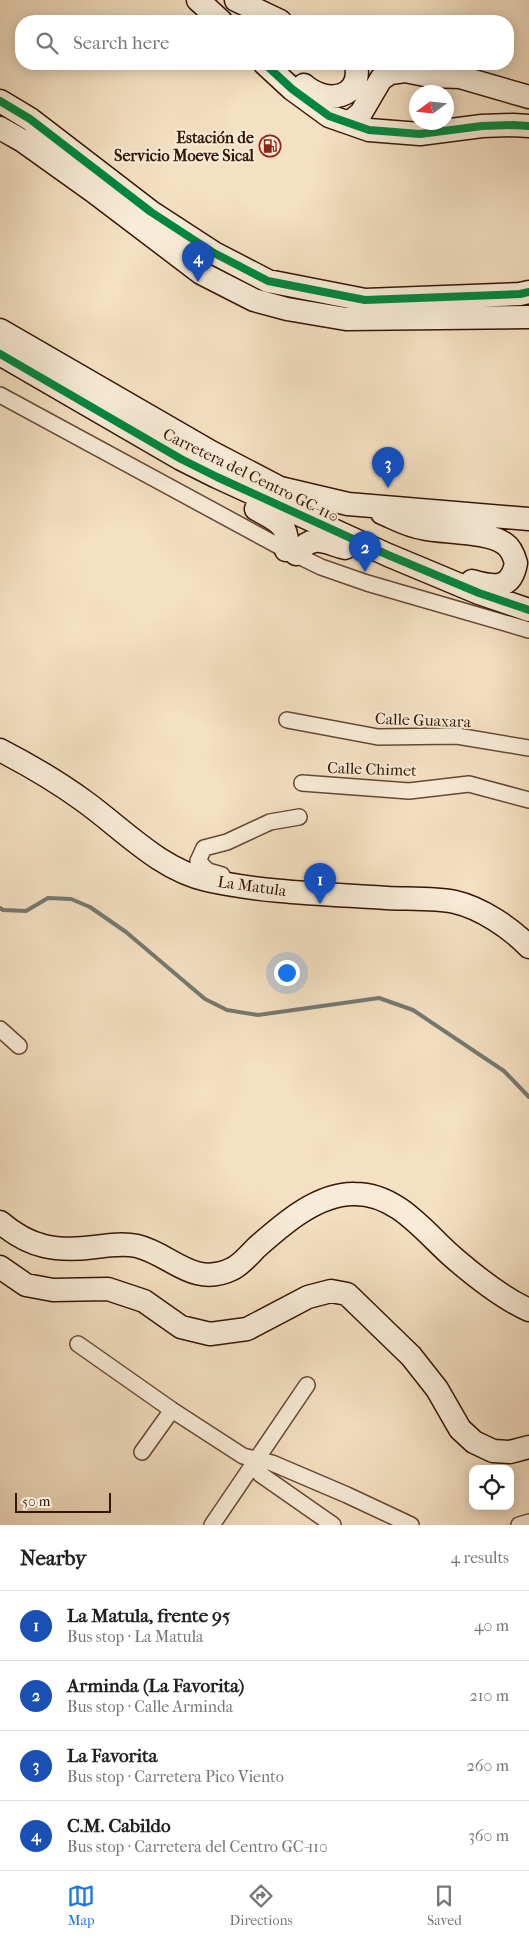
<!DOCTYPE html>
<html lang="en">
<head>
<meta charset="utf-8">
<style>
  body { margin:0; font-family:"IM FELL French Canon",serif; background:#f2f2f2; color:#222 }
  .controls { position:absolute; right:15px; bottom:15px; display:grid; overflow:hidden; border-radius:10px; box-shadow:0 2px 12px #0003 }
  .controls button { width:45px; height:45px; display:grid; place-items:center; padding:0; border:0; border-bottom:1px solid #e0e0e0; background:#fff; color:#222; font:25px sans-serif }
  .compass { position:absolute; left:409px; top:85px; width:45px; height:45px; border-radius:50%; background:#fff; box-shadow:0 2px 12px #0003; rotate:255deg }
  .scale { position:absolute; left:15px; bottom:12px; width:96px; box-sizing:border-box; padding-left:5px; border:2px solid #341603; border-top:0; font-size:14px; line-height:18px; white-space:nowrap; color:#341603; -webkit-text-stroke:4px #f8ebd7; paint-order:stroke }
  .you { position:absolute; left:286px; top:972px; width:18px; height:18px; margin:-12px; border:4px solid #fff; border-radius:50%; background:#1a73e8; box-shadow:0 0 0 8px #1a73e833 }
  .badge { display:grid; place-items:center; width:32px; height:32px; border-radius:50%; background:#1a73e8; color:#fff; font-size:16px; font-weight:700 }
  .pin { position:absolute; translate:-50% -41px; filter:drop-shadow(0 1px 2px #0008) }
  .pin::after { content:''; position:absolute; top:26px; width:18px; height:15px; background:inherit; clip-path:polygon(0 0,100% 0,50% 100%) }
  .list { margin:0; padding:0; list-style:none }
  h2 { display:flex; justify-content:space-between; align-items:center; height:65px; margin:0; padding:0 20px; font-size:21px }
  h2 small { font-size:16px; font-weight:400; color:#767676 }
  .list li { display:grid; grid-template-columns:32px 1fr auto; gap:15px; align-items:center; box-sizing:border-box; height:70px; padding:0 20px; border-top:1px solid #e0e0e0 }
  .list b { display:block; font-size:19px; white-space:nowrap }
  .list p { margin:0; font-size:16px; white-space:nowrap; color:#767676 }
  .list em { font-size:16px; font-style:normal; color:#767676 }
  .icon { flex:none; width:28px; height:28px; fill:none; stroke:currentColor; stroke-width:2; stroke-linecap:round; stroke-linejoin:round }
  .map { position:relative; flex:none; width:529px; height:1525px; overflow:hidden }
  .search { position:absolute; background:#fff; box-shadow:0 2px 12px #0003; left:15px; right:15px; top:15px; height:55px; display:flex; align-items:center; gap:12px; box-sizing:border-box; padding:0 18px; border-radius:20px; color:#767676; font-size:19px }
  .sheet { height:345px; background:#fff }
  nav { display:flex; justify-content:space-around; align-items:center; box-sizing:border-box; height:70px; border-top:1px solid #e0e0e0; background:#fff; font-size:14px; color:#767676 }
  nav a { display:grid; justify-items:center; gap:2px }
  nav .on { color:#1a73e8 }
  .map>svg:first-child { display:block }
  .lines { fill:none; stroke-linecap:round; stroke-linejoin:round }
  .stream { stroke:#747971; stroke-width:4 }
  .street-casing { stroke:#644833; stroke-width:18 }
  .secondary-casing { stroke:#341603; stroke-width:25 }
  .street { stroke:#f8ebd7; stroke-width:15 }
  .secondary { stroke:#f8ebd7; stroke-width:22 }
  .cycleway-casing { stroke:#f8ebd7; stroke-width:11 }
  .cycleway { stroke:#00873e; stroke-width:8 }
  .labels { text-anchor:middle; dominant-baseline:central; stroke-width:4; stroke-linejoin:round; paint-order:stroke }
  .poi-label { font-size:16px; font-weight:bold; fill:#341603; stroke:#f8ebd7; text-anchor:end }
  .street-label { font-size:16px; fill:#341603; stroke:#f8ebd7 }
</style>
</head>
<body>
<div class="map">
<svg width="529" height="1525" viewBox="0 0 529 1525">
  <rect width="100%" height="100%" fill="#f4e0c2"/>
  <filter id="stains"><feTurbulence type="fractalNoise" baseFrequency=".004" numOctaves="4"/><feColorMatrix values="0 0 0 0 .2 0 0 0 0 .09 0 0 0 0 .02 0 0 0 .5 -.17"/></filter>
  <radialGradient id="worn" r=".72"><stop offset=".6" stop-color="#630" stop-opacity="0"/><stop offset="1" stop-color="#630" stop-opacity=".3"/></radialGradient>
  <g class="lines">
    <path class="stream" d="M0,908L3,910L26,911L48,898L71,899L90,907L126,932L205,999L227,1010L258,1015L379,998L413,1010L504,1071L529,1097"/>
    <g class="street-casing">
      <path id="street" d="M0,395L286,550L321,567L367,583L529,630
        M287,720L378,737L457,736L529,748
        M302,783L409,791L469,784L529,800
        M222,875L208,871L198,861L204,848L227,842L270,822L299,817
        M0,1029L19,1046
        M78,1344L172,1410L243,1456L272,1463L347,1495L411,1525
        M142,1452L172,1410
        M257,1460L260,1474L333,1525
        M212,1525L307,1385
        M519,1525L529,1522"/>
    </g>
    <g class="secondary-casing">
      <path id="secondary" d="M198,0L221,21
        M236,0L280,21
        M265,64L292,89L329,116L369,130L420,134L482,126L513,125L529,126
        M446,73L529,97
        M304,85C326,105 363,99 356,64
        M0,101L30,119L151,212L214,253L268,281L365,300L520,294L529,292
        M349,123L361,113L381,79L390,73L405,71L430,76L461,77
        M0,128L23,141L93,191L201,273L254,300L287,309L346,319L529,317
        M0,330L211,452L280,488L348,504L529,519
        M0,354L181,459L217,477L388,555L479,593L529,610
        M256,509C275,520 291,524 286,550
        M382,513C396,519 408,526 422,528C443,533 488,531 505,544C511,548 514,556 516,563C511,591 493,587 472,581
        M296,554C313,533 323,542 345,548
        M0,750C29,765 58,782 84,801C123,829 159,869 207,880C266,893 327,894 387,898C407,899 437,898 455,902C481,908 511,928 529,947
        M0,1222C30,1248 57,1252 95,1247C109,1245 124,1243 137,1246C171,1254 193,1288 232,1269C241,1265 250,1254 257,1247C283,1224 318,1193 355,1194C398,1194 425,1233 454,1258C476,1277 502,1298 529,1310
        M0,1267L26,1285L53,1290L108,1289L144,1301L181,1327L210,1334L247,1329L308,1297L331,1291L347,1294L411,1356L437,1389L460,1429L474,1442L493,1451L510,1452L529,1447"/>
    </g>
    <use href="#street" class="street"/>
    <use href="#secondary" class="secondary"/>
    <g class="cycleway-casing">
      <path id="cycleway" d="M265,64L292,89L329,116L369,130L420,134L482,126L513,125L529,126
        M0,101L30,119L151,212L214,253L268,281L365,300L520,294L529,292
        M0,354L181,459L217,477L388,555L479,593L529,610"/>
    </g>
    <use href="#cycleway" class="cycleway"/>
  </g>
  <defs>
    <g id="fuel-ring" transform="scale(1.125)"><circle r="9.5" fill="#f8ebd7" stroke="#8f2418" stroke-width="1.5"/><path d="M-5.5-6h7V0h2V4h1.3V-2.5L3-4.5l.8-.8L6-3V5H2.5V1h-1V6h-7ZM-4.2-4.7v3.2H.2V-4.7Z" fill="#8f2418"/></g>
  </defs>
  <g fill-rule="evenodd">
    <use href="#fuel-ring" x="270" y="146"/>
  </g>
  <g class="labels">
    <g class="poi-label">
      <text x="254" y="137">Estación de<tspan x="254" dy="18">Servicio Moeve Sical</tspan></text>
    </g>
    <g class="street-label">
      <text transform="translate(251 475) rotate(26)">Carretera del Centro GC-110</text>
      <text transform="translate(423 720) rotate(2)">Calle Guaxara</text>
      <text transform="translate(372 769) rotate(2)">Calle Chimet</text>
      <text transform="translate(252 886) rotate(8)">La Matula</text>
    </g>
  </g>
  <rect width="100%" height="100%" filter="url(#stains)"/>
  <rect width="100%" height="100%" fill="url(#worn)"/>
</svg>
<div class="controls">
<button><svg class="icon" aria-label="locate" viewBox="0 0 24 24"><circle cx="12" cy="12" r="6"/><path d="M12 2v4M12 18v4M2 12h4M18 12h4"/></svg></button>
</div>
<svg class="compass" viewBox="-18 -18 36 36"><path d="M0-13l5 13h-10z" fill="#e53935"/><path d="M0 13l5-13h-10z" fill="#767676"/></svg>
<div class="scale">50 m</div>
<div class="you"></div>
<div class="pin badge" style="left:320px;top:904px;background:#1a4fb4">1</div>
<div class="pin badge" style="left:365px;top:572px;background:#1a4fb4">2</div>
<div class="pin badge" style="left:388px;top:488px;background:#1a4fb4">3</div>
<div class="pin badge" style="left:198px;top:282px;background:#1a4fb4">4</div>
<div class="search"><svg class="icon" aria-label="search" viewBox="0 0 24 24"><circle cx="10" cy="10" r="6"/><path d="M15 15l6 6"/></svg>Search here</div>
</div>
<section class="sheet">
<h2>Nearby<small>4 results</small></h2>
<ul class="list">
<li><span class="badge" style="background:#1a4fb4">1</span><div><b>La Matula, frente 95</b><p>Bus stop · La Matula</p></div><em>40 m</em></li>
<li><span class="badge" style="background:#1a4fb4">2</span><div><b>Arminda (La Favorita)</b><p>Bus stop · Calle Arminda</p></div><em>210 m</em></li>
<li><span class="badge" style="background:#1a4fb4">3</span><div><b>La Favorita</b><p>Bus stop · Carretera Pico Viento</p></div><em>260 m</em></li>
<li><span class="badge" style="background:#1a4fb4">4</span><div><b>C.M. Cabildo</b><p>Bus stop · Carretera del Centro GC-110</p></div><em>360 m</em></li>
</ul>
</section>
<nav>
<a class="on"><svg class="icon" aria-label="map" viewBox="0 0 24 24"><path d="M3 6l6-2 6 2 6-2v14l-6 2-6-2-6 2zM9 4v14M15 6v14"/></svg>Map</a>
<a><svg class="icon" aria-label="directions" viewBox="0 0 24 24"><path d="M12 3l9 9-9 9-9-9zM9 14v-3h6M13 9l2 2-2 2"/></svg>Directions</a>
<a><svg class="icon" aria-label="saved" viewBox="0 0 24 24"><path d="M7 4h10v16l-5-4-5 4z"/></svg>Saved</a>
</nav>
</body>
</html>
